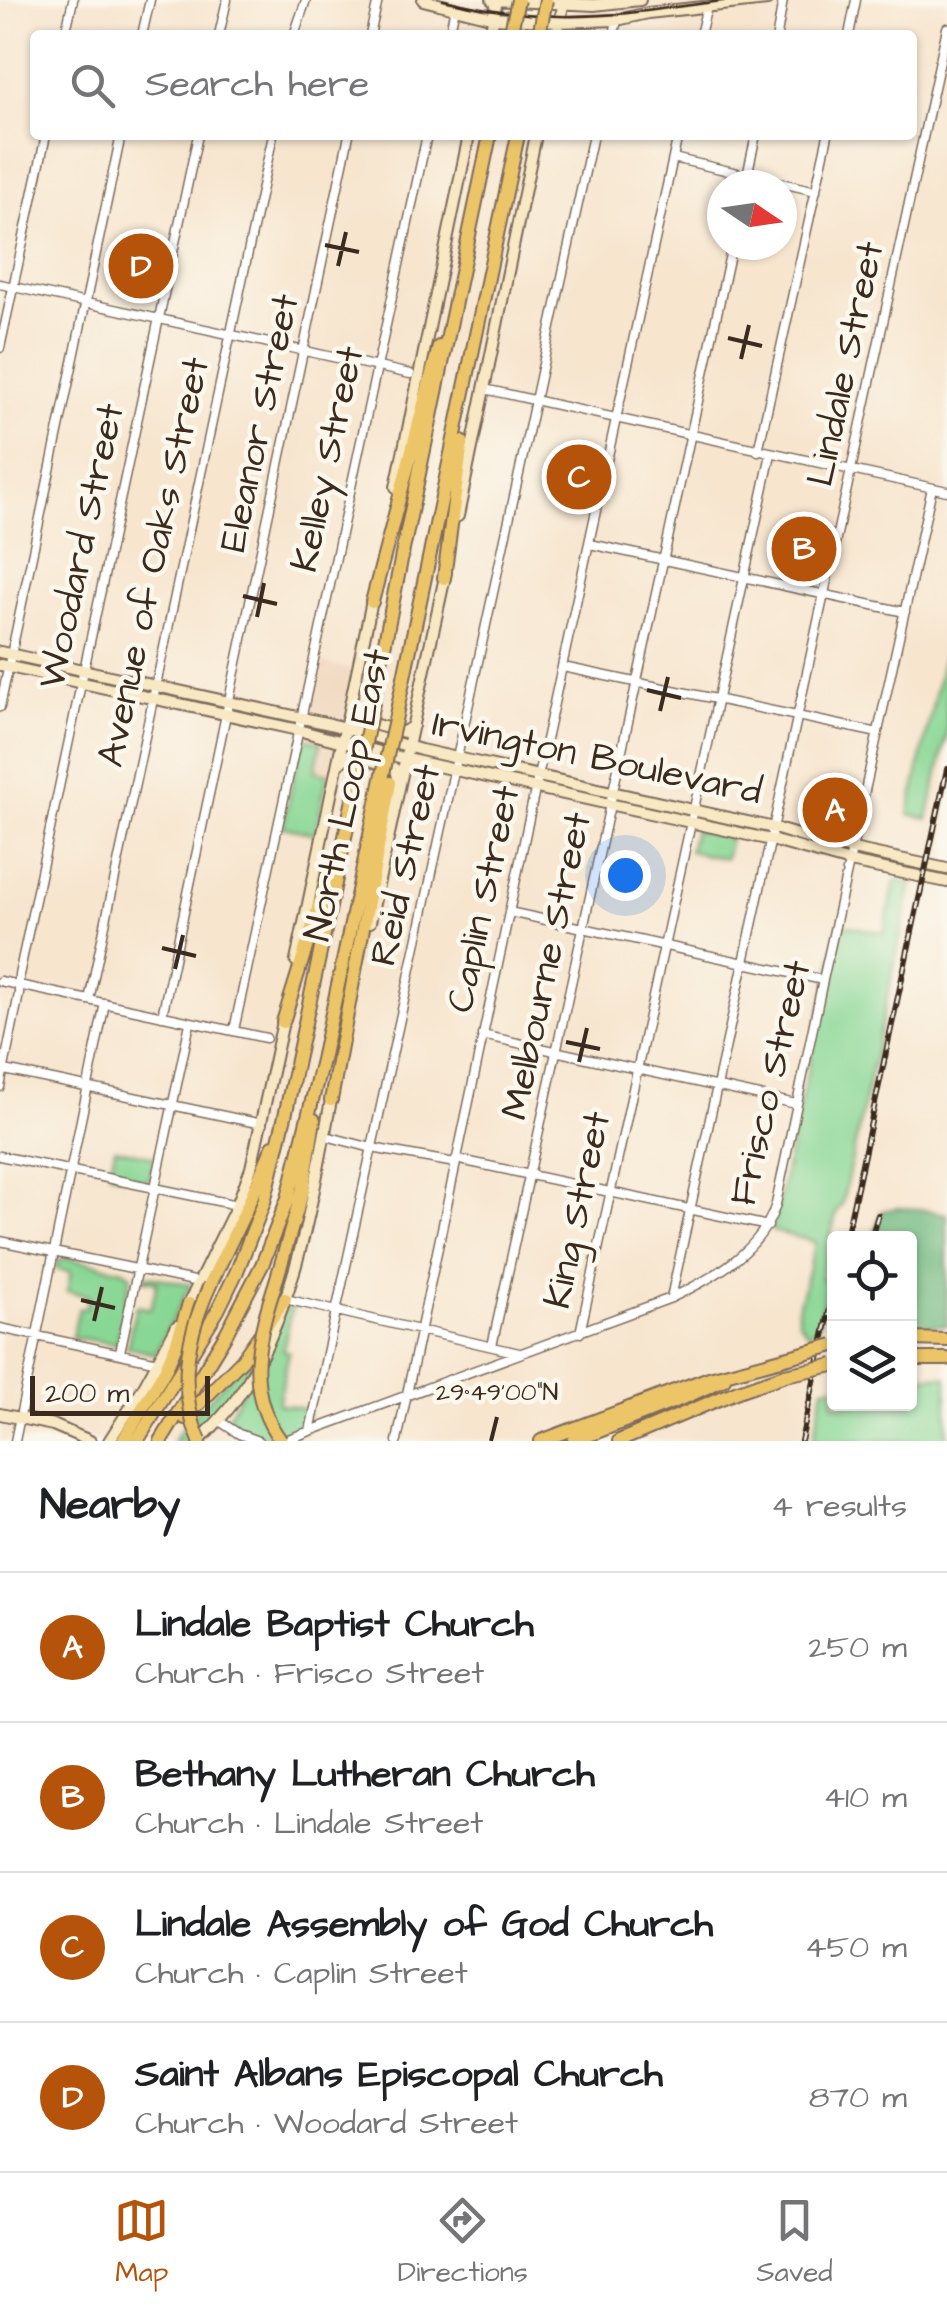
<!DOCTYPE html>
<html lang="en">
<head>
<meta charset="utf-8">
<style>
  body { margin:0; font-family:"Architects Daughter",sans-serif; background:#f6f6f6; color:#202124 }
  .controls { position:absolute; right:30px; bottom:30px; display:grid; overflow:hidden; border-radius:10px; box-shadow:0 2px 8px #0004 }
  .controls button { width:90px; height:90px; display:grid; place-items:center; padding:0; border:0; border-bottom:2px solid #e0e0e0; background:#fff; color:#202124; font:50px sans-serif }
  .compass { position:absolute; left:707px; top:170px; width:90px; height:90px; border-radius:50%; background:#fff; box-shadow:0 2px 8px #0004; rotate:103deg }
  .scale { position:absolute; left:30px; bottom:25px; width:180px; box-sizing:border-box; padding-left:10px; border:5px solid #3b2a1e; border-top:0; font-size:28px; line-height:35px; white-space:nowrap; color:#3b2a1e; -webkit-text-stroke:8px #fbf7ec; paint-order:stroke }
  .you { position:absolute; left:625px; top:875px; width:35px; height:35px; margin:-25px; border:8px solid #fff; border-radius:50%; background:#1a73e8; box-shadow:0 0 0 15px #1a73e833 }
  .badge { display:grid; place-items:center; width:65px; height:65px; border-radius:50%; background:#b45309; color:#fff; font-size:32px; font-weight:700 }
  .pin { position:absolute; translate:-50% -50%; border:5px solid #fff; box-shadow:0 2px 10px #0006 }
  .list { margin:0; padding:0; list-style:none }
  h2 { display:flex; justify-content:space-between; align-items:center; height:130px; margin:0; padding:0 40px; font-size:42px }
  h2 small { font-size:32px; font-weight:400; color:#757577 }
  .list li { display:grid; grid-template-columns:65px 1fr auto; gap:30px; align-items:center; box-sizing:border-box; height:150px; padding:0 40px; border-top:2px solid #e0e0e0 }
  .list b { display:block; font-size:38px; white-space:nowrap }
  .list p { margin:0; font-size:32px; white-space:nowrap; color:#757577 }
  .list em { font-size:32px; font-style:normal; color:#757577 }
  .icon { flex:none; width:55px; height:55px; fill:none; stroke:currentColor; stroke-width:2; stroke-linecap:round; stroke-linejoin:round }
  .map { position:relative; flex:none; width:947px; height:1441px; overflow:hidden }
  .search { position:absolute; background:#fff; box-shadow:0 2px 8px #0004; left:30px; right:30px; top:30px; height:110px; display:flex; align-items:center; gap:25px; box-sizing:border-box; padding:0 35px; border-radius:10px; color:#757577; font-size:38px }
  .sheet { height:730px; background:#fff }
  nav { display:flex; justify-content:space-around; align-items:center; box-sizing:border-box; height:140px; border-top:2px solid #e0e0e0; background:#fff; font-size:28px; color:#757577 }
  nav a { display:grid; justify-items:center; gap:5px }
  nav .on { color:#b45309 }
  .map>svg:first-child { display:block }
  .built { fill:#f0d6bc }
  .green { fill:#89d795; stroke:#62805a; stroke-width:2.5 }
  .forest { fill:#6eb87e; stroke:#54714e; stroke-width:2.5 }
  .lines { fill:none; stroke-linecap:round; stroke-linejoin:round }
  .street-casing { stroke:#7d6b5c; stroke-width:11 }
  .secondary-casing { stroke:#7d6b5c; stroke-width:14 }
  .highway-casing { stroke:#7d6b5c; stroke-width:16 }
  .street { stroke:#fff; stroke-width:8 }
  .secondary { stroke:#f8e8c3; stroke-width:10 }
  .highway { stroke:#edc569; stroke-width:12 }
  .tram { stroke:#3b2a1e; stroke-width:2.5 }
  .rail-casing { stroke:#3b2a1e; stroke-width:6 }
  .rail { stroke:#fbf7ec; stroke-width:2.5; stroke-dasharray:8; stroke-linecap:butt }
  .highway-bridge-casing { stroke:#7d6b5c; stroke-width:16; stroke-linecap:butt }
  .highway-bridge { stroke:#edc569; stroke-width:12 }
  .ticks { fill:none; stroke:#3b2a1e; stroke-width:4 }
  .labels { text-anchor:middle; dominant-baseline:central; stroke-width:9; stroke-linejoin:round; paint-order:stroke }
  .street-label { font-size:38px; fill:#3b2a1e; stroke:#fbf7ec }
  .ticks-label { font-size:25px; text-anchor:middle; fill:#3b2a1e; stroke:#fbf7ec; stroke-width:9; stroke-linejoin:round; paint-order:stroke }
</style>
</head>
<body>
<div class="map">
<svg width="947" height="1441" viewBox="0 0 947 1441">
  <rect width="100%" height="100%" fill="#fbf7ec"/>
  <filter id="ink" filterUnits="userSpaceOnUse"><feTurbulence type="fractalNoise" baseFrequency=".01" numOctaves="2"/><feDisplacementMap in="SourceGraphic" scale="20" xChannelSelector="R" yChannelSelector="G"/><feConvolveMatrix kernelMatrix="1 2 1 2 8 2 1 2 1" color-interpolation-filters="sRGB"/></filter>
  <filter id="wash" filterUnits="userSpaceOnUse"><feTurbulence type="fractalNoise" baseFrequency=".0048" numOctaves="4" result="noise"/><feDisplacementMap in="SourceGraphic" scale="40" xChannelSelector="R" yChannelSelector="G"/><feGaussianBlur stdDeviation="2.25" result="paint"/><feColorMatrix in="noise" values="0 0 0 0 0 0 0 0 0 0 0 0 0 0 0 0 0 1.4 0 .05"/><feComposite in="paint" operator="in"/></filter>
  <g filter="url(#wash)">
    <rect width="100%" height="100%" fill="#f7e5ce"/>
    <path class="built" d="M318,662L354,670L332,775L315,772L321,742L302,738Z"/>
    <path class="green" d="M947,639V733L928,819L909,814Z
      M302,738L321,742L315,771L328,774L315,834L283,827Z
      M694,830L730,838L725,859L689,851Z
      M895,880L912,884L842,1204L836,1213L821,1278L827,1284L818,1327L808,1333L798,1320V1308L816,1242L772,1231L840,924L884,933Z
      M115,1148L155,1157L149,1179L146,1181L110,1173Z
      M68,1258L123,1270L131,1275L116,1344L72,1337L79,1308L86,1309L88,1296L67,1291L71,1272L56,1269L58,1261Z
      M149,1276L189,1284L190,1286L155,1354L127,1347L136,1306L151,1309L157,1282L141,1279Z
      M291,1304H299L298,1307L292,1308L283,1350L289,1352L278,1404L309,1410L305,1429C280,1438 244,1441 228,1417L287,1306Z
      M246,1360L251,1365L216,1416L194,1441H173L187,1422Z
      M935,1376L947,1377V1441H813L824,1387L834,1386V1404H910V1377Z"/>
    <path class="forest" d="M896,1208L920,1209L947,1214V1326L910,1325V1238H872L882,1211Z"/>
  </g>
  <g filter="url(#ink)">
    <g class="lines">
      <g class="street-casing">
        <path id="street" d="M65,35L73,0
          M142,35L150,0
          M219,35L227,0
          M294,35L306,0
          M370,35L378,0
          M449,35L455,8
          M614,35L617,20
          M700,35L707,6
          M777,35L783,0
          M849,35L856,0
          M673,158L816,191
          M745,185L756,135
          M0,284L410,374
          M0,348L46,135
          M484,389L947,491
          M758,451L828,135
          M590,544L905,612
          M563,667L878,733
          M0,707L121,135
          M509,912L823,980
          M0,981L266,1038
          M89,1000L273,135
          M162,1016L349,135
          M234,1030L427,135
          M482,1035L796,1104
          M0,1069L262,1124
          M0,1087L19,994V975L198,135
          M326,1136L372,1148L455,1163
          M0,1156L237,1205
          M456,1159L768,1226
          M0,1241L199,1282
          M671,1298L947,28
          M285,1299L519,1353
          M0,1328L158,1362
          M580,1333L771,454
          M492,1346L732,245
          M120,1352L190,1023
          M218,1420L239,1434L258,1441
          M310,1431L593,135
          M15,1441L105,1003
          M283,1441L671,1298C713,1278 762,1251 776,1204L823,980L932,488
          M397,1441L532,804L678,135"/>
      </g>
      <g class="secondary-casing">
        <path id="secondary" d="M423,0L494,18L559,22L617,20L648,13L767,0
          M492,0L594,5L640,0
          M490,35L497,0
          M557,35L564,1
          M396,487L469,135
          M458,516L536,135
          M0,652L330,724L421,750L774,828L820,842L947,869
          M0,665L298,730L406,759L771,840L850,862L947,882
          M351,705C357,724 382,726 400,731L404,732L413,726
          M340,763L348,755H353L392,767L396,770L399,781
          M370,922L446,572
          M296,961L373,596
          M187,1307L237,1205L251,1168L284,1017
          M0,1414L53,1425L90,1441
          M109,1441L143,1388L177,1326
          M199,1441C213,1426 228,1412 239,1395C297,1309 313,1194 332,1095"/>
      </g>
      <g class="highway-casing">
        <path id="highway" d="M444,578L462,442
          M372,602L439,347
          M371,713L403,550L490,135
          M395,720L518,135
          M283,1022L331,867
          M331,1100L390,783
          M277,1278L303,1189L314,1120
          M210,1285L244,1214L273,1146
          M910,1339L947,1340
          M910,1359H947
          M185,1418L242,1360L285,1299
          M123,1441L165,1370L176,1345L189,1304
          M137,1441L218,1310L237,1271L264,1202L285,1116L360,767
          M161,1441L226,1334L262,1265L288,1198L322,1060L383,774
          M541,1441L709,1378L744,1369
          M574,1441L685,1397L724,1379
          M619,1441L738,1391"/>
      </g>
      <use href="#street" class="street"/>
      <use href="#secondary" class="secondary"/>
      <use href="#highway" class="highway"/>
      <path class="tram" d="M443,0C481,9 520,15 559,16C617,18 675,6 731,0"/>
      <g class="rail-casing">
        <path id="rail" d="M846,1238L947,769
          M871,1238L878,1215
          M801,1441L834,1290"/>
      </g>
      <use href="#rail" class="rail"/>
      <g class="highway-bridge-casing">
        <path id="highway-bridge" d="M510,35L518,0
          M539,35L546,0
          M360,767L371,713
          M383,774L395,720
          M277,1278C259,1334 242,1389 281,1441
          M744,1369L834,1345
          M738,1391L785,1375L834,1365
          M200,1441C176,1388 187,1336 210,1285"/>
      </g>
      <use href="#highway-bridge" class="highway-bridge"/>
    </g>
  </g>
  <path class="ticks" d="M325,245L359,252M338,266L346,232M728,338L762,346M741,359L749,325M243,596L277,604M257,617L264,583M647,690L681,698M660,711L668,677M162,948L196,956M175,969L183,935M566,1042L600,1049M579,1062L587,1028M81,1300L115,1308M94,1321L102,1287M491,1441L497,1417"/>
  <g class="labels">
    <g class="street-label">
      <text transform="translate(846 364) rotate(-78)">Lindale Street</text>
      <text transform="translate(260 423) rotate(-78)">Eleanor Street</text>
      <text transform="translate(328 459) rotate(-78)">Kelley Street</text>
      <text transform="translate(82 546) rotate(-78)">Woodard Street</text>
      <text transform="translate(154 562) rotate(-78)">Avenue of Oaks Street</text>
      <text transform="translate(597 758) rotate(12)">Irvington Boulevard</text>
      <text transform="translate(348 795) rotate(-78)">North Loop East</text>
      <text transform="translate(406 865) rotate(-77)">Reid Street</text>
      <text transform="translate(484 899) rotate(-78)">Caplin Street</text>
      <text transform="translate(547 966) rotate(-78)">Melbourne Street</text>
      <text transform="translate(771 1083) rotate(-77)">Frisco Street</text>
      <text transform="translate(578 1210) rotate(-78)">King Street</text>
    </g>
  </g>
  <g class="ticks-label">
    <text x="497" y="1400">29°49'00"N</text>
  </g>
</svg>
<div class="controls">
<button><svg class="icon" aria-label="locate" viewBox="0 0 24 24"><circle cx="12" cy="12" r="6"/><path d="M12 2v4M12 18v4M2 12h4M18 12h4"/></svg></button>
<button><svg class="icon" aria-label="layers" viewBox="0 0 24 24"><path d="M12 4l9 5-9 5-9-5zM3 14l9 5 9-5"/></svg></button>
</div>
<svg class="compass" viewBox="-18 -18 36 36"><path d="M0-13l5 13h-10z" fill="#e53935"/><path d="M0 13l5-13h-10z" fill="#757577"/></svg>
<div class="scale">200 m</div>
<div class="you"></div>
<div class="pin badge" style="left:835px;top:810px">A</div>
<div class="pin badge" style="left:804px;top:549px">B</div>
<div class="pin badge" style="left:579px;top:477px">C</div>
<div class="pin badge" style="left:141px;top:266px">D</div>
<div class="search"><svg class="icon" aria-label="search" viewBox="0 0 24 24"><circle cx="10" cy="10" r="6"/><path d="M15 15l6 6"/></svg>Search here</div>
</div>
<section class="sheet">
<h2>Nearby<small>4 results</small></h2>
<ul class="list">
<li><span class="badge">A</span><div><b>Lindale Baptist Church</b><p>Church · Frisco Street</p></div><em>250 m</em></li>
<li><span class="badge">B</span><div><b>Bethany Lutheran Church</b><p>Church · Lindale Street</p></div><em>410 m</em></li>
<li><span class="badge">C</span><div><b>Lindale Assembly of God Church</b><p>Church · Caplin Street</p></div><em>450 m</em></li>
<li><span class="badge">D</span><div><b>Saint Albans Episcopal Church</b><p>Church · Woodard Street</p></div><em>870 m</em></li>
</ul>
</section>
<nav>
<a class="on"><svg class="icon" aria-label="map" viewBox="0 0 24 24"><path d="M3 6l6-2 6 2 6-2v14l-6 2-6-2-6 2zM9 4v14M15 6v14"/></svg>Map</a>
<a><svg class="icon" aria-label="directions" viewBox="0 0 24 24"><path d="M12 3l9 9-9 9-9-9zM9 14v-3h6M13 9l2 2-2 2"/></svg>Directions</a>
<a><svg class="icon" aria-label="saved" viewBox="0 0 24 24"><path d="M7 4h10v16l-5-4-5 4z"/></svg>Saved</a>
</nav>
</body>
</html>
